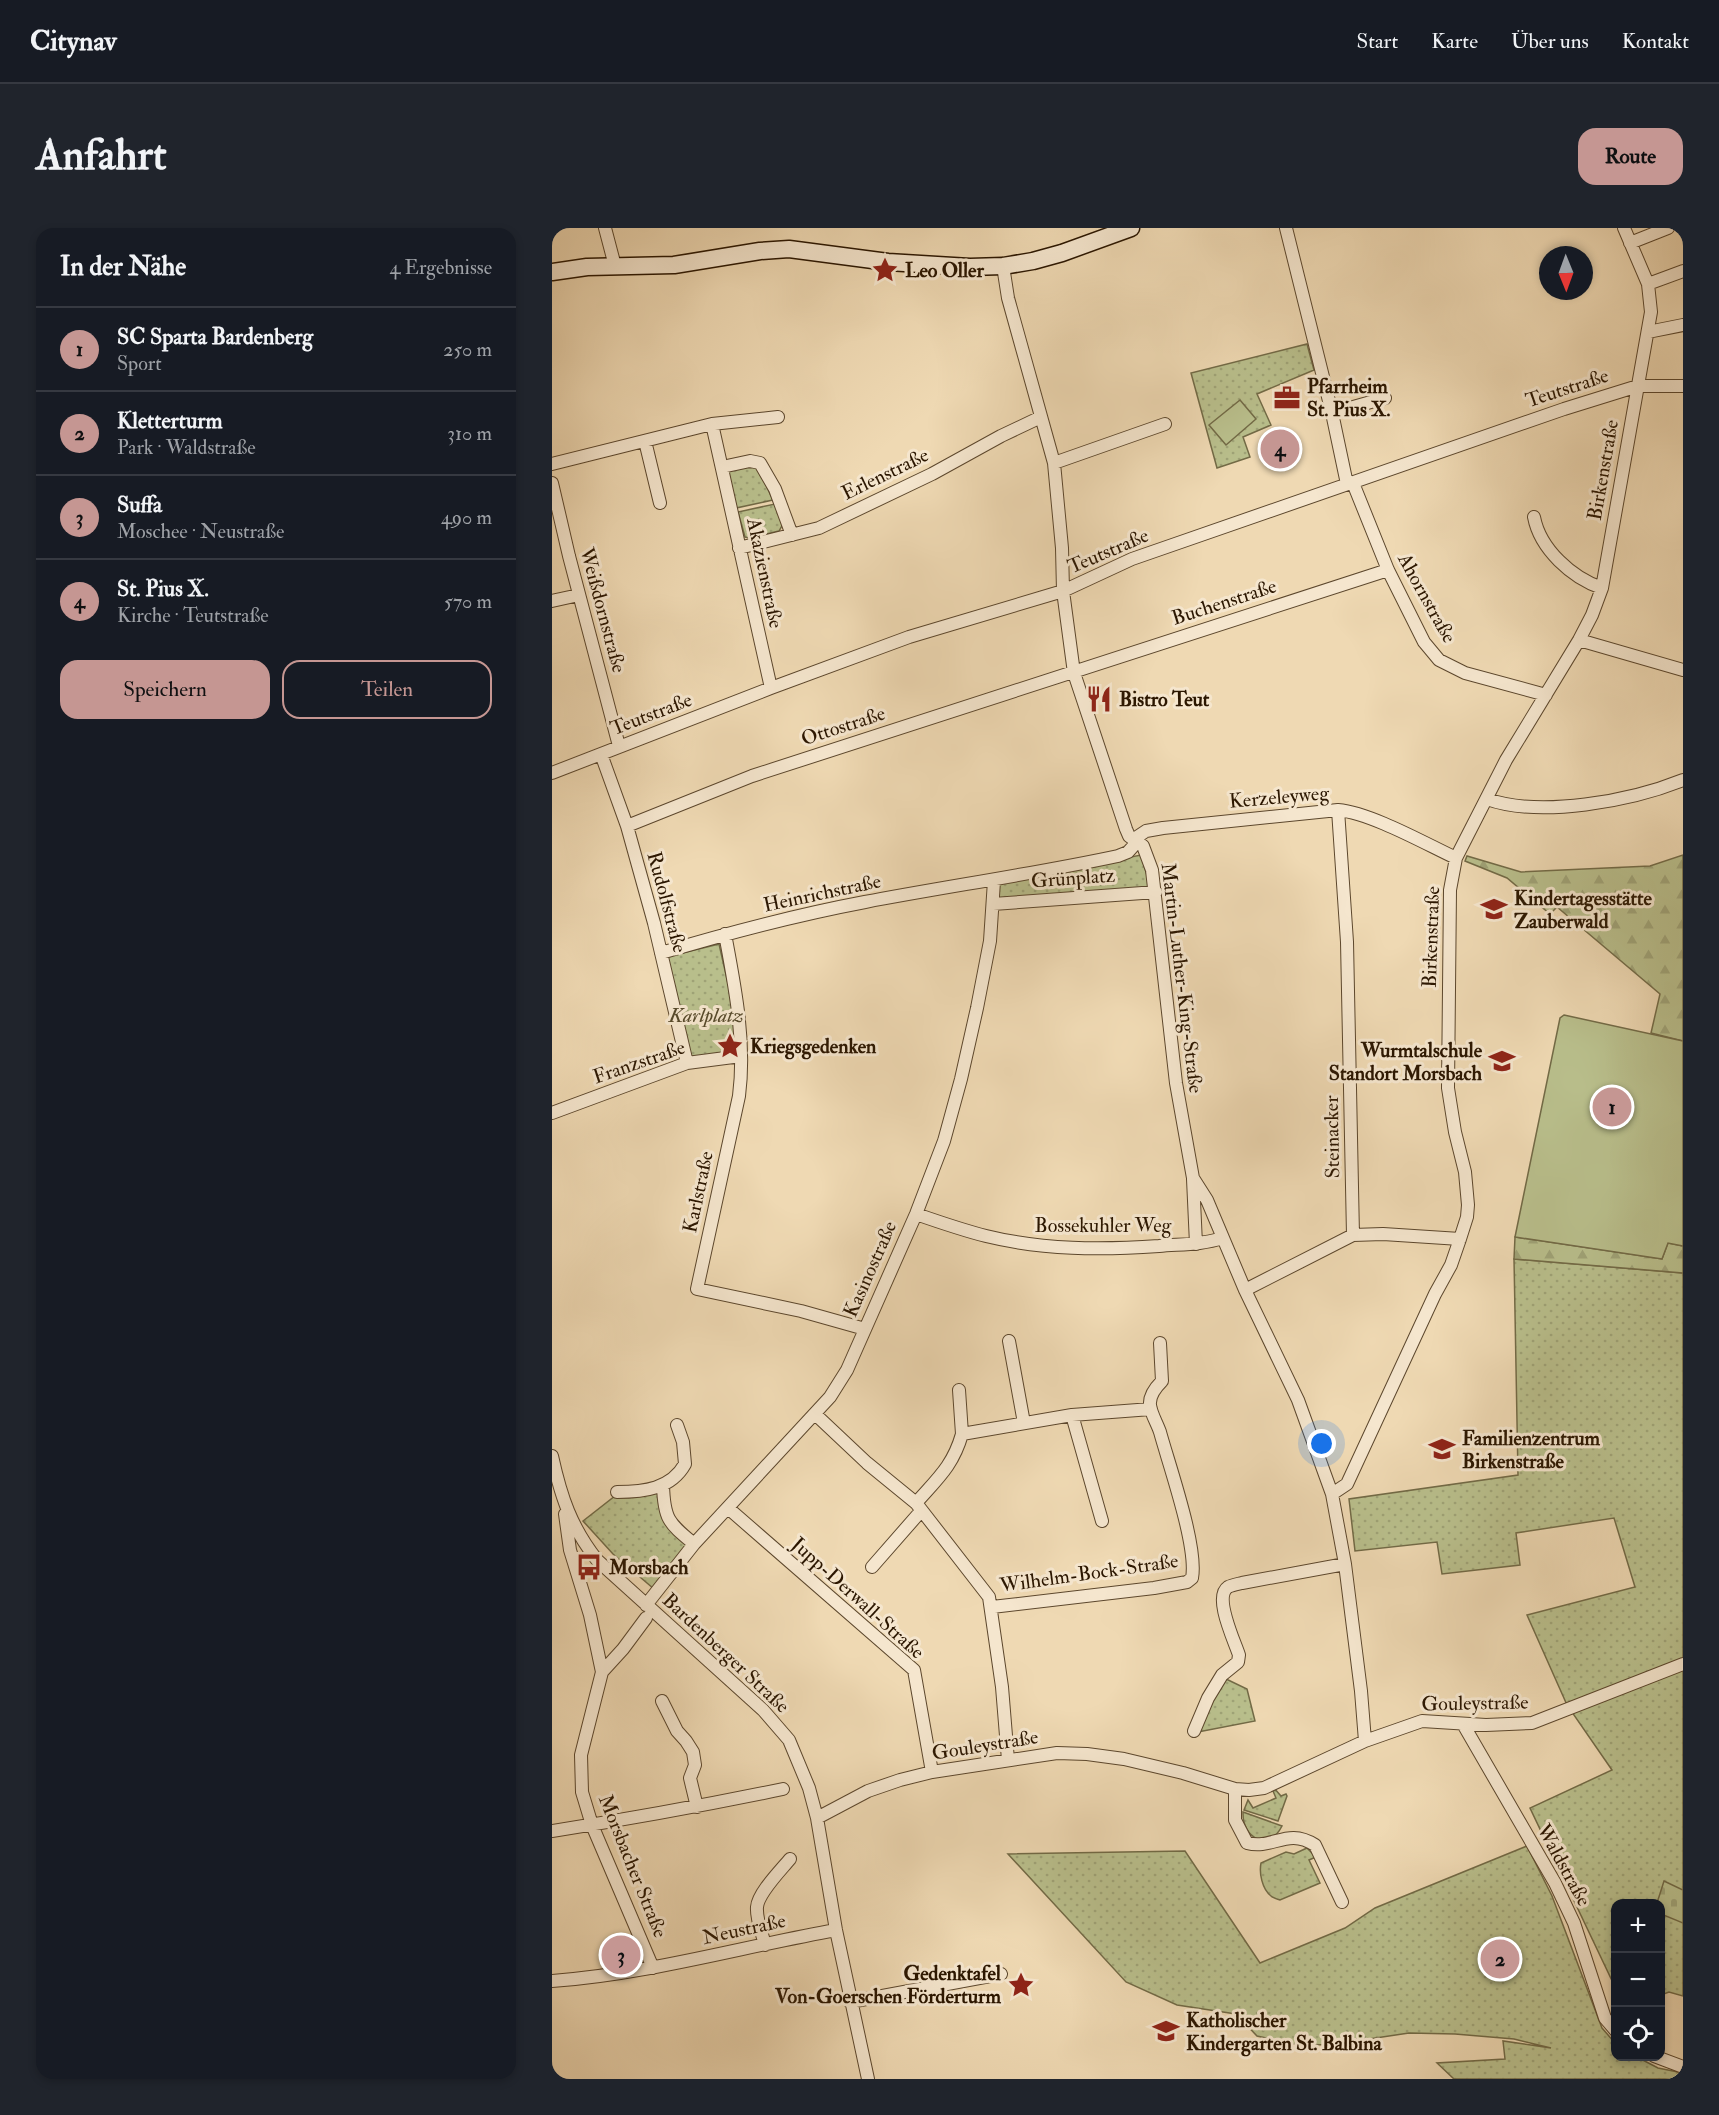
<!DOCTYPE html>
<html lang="de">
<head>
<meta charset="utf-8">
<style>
  body { margin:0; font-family:"IM FELL Double Pica",serif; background:#20242c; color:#f1f3f6 }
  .controls { position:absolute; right:18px; bottom:18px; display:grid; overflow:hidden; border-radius:12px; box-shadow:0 3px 9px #0003 }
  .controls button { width:54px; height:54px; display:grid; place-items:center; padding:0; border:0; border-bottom:2px solid #363941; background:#171b24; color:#f1f3f6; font:30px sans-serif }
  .compass { position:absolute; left:987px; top:18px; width:54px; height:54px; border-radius:50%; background:#171b24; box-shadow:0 3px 9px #0003; rotate:179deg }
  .you { position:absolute; left:770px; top:1216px; width:21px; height:21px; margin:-15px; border:4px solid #fff; border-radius:50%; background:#1a73e8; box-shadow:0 0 0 9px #1a73e833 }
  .badge { display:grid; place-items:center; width:39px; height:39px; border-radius:50%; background:#c59692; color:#111; font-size:20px; font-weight:700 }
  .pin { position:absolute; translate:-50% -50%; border:3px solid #fff; box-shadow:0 2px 6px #0006 }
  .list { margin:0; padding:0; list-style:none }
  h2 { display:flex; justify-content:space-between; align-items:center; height:78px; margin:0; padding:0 24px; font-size:26px }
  h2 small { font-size:20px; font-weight:400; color:#9ea1a6 }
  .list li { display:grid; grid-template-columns:39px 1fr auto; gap:18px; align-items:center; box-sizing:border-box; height:84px; padding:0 24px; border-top:2px solid #363941 }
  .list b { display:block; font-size:22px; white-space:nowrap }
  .list p { margin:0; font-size:20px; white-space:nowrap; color:#9ea1a6 }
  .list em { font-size:20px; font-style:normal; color:#9ea1a6 }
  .actions { display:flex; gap:12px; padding:18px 24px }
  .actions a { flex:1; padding:14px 0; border:2px solid #c59692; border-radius:18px; text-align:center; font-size:21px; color:#c59692 }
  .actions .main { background:#c59692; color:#111 }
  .icon { flex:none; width:33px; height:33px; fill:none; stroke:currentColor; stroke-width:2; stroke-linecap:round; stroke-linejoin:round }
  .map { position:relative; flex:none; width:1131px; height:1851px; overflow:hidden; border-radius:18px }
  header { display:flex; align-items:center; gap:36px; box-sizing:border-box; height:84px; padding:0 30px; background:#171b24; border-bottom:2px solid #363941 }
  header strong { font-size:28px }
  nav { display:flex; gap:33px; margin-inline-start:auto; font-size:21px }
  .intro { display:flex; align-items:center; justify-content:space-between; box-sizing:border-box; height:144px; padding:0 36px }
  h1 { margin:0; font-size:42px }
  .button { padding:15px 27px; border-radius:18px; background:#c59692; color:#111; font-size:21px; font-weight:700 }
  main { display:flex; gap:36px; padding:0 36px }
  aside { flex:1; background:#171b24; border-radius:18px; box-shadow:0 3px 9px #0003 }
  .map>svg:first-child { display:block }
  .grass { fill:url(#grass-dots); stroke:#726a46; stroke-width:1.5 }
  .forest { fill:url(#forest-firs); stroke:#726a46; stroke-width:1.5 }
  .cemetery { fill:url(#cemetery-stones); stroke:#726a46; stroke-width:1.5 }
  .garden { fill:#b9bf8c; stroke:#726a46; stroke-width:1.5 }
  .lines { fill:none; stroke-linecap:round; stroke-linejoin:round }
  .minor-casing { stroke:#5c472d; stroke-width:14 }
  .secondary-casing { stroke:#2b1600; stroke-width:19 }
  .minor { stroke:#f5e6ce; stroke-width:12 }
  .secondary { stroke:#f5e6ce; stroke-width:16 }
  .labels { text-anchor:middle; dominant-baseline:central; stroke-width:6; stroke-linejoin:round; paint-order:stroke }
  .poi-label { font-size:20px; font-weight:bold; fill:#2b1600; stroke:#f5e6ce; text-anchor:start }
  .street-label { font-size:20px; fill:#2b1600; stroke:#f5e6ce }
  .park-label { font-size:20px; font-style:italic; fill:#56492a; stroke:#f5e6ce }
</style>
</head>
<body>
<header>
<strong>Citynav</strong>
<nav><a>Start</a><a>Karte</a><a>Über uns</a><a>Kontakt</a></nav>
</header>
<div class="intro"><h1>Anfahrt</h1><a class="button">Route</a></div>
<main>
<aside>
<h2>In der Nähe<small>4 Ergebnisse</small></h2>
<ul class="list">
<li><span class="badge">1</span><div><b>SC Sparta Bardenberg</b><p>Sport</p></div><em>250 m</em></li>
<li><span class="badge">2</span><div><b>Kletterturm</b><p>Park · Waldstraße</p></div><em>310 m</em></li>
<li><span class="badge">3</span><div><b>Suffa</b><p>Moschee · Neustraße</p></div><em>490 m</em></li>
<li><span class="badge">4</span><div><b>St. Pius X.</b><p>Kirche · Teutstraße</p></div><em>570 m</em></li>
</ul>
<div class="actions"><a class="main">Speichern</a><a>Teilen</a></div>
</aside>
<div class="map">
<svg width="1131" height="1851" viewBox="0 0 1131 1851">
  <defs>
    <pattern id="grass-dots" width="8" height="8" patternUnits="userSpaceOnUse" patternTransform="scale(1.5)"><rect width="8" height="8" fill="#b9bf8c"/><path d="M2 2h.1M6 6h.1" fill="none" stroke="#9fa377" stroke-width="1.8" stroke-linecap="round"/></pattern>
    <pattern id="forest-firs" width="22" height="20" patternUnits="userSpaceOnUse" patternTransform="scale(1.5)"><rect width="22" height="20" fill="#b9bf8c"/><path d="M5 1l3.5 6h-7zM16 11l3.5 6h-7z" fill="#9fa377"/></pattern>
    <pattern id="cemetery-stones" width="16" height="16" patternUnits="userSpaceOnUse" patternTransform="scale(1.5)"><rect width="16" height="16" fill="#b9bf8c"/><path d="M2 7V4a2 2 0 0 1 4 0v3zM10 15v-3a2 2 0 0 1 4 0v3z" fill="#9fa377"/></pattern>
  </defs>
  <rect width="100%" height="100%" fill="#efd9b3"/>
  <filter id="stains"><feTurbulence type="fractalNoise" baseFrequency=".00333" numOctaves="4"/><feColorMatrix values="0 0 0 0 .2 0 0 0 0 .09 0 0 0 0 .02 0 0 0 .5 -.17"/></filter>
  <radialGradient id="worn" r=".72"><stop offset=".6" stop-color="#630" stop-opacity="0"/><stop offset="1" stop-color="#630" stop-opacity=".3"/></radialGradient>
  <path class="grass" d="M755,116L762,142L705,166L719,197L691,209L698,229L665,240L639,145Z
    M197,237L206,240L221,272L184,280L174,242Z
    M223,276L231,296L227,303L198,310L193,309L186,284Z
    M589,627L599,661L444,673V655Z
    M167,716L182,782L185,824L137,831L114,729Z
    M962,1031L1131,1045V1768L1117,1764L1109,1767L1108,1676H1064L1063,1759L978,1580L1060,1542L1015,1477L975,1387L1083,1359L1062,1290L964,1305L968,1337L890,1346L885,1314L803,1323L797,1271L966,1247Z
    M107,1264L137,1318L102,1361L61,1326L31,1293L63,1268Z
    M672,1450L695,1461L703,1493L646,1504Z
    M722,1560L729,1568L734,1566L735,1568L726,1593L692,1582L696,1572L701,1580L724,1570L721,1563Z
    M691,1584L730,1598C717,1624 690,1611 691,1584Z
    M975,1618L1000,1668L1050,1800L1063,1815L1064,1828L1085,1829L1106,1840L1131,1845V1851H902L885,1835L953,1831L951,1813L999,1820L962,1811L903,1806L857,1805L777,1817L741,1816L705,1808L684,1786L625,1777L574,1754L456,1626L633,1623L708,1735L793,1700L823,1680Z
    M755,1620L764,1629L757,1632L768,1655L728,1672C725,1671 721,1670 719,1668C710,1661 707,1645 709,1635L734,1624L742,1626Z"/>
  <path class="forest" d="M1131,627V813L1099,805L1108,766L1005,679L998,686L955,650L913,633L915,628L969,644L1098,638Z
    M963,1009L1110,1031L1116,1015L1131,1018V1045L962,1031Z"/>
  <path class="cemetery" d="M1112,1653L1131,1662V1695L1109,1686L1108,1676L1105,1675Z"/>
  <path class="garden" d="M688,172L704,191L674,217L657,197Z
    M1012,787L1131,813V1018L1116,1015L1110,1031L963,1009L1008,790Z"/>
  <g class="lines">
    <g class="minor-casing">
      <path id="minor" d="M53,0L63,38
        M734,0L780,185L795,256
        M1078,15L1116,0
        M451,38L456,70L502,235L510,320L511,363L522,445L574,601L577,608L591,618L600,642L624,855L641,950L655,972L693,1062L746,1172L780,1266L793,1336L809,1463L813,1513
        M1096,56L1131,43
        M1096,104L1131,97
        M780,185L833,170
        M160,196L219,460
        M93,213L108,275
        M502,235L613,196
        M0,236L160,196L226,189
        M170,239L198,233L208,235L223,261L240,307
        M0,255L17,328L67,518
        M801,255L836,342L872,414L887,432L913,445L994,467
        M982,289C988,321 1020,350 1050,360
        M187,320L267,300L380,246L449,208L489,189
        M0,373L27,367
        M1027,412L1131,442
        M49,526L75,598L102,695L135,835
        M0,545L219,460L357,409L511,363L580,331L1012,181L1086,158H1131
        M935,571C988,590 1079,573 1131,552
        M75,598L200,548L836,342
        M582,611L594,603L611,600L786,582C819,585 872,615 904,630
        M441,676L604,664
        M173,706C183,759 194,814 187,868L145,1061L249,1083L313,1101
        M109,725C176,705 244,687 313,674C397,658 482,646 566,628L576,624L586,613
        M0,885L135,835L189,828
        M641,951L644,1016
        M364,986C387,994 410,1002 434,1008C491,1022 549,1022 607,1018C628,1016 650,1017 670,1010
        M801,1007L831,1006L908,1011
        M693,1062L801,1007L795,714L786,582
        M457,1113L472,1195
        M407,1162L410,1206
        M263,1186L315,1235L364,1275L437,1369L450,1459L456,1532
        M520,1187L550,1293
        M0,1228C9,1269 19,1299 45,1332L211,1482L237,1512L257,1560L265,1590L284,1702L316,1851
        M111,1257C112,1292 117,1295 142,1316
        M65,1264C92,1264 119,1261 133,1236L131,1214L125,1197
        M780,1266L795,1256L883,1066L899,1037L908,1011L915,989L916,977L913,944L903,904L896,860L898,662L904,630L954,532L1027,412L1040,387L1050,360L1099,84L1096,56L1072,0
        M364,1275C385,1251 401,1238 410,1206L520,1187L599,1181
        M176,1280L362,1442L380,1544
        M13,1286L18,1322L38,1387L50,1444L29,1527L30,1564L40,1597L101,1740
        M320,1339L369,1283
        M94,1377L142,1316L278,1169L295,1142L364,986L392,913L409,851L425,780L438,713L442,653
        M440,1379L602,1360L635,1354L640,1350C646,1319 617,1237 608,1204C605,1195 599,1186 598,1177C597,1168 604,1159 610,1153L608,1115
        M50,1444L71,1421L94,1390
        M110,1473L125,1503L134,1513L141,1524L143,1537L138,1550L145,1579
        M911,1496L1003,1655L1022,1695L1053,1790L1064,1803
        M642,1503L656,1470L670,1447L686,1434L687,1427C683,1414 661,1369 676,1359C680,1357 686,1356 690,1355L793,1336
        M683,1561V1592L695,1615C721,1622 735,1599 763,1617L790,1674
        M265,1590L316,1563L348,1552L380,1544L505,1525L535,1526L572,1531L631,1545L683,1561L697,1562L712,1560L813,1513L870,1493L934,1497L980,1495L1131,1436
        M0,1603C77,1591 154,1577 231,1561
        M213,1717C210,1705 204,1691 205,1679C206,1665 229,1642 238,1631
        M0,1753C96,1746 189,1719 284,1702
        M298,1774L449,1746
        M1102,1828L1131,1839"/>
    </g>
    <g class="secondary-casing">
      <path id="secondary" d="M0,44L35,39L122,37L208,23L237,21L336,34L418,39L451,38L481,33L510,25L579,0"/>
    </g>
    <use href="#minor" class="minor"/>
    <use href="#secondary" class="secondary"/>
  </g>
  <defs>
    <g id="sight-bare" transform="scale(2.07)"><path d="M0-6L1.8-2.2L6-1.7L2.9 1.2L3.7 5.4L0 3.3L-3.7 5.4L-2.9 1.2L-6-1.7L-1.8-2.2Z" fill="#8f2418" stroke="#f5e6ce" stroke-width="2.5" paint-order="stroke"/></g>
    <g id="office-bare" transform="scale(2.07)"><path d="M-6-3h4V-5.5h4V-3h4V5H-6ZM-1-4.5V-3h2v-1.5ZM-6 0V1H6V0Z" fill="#8f2418" stroke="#f5e6ce" stroke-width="2.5" paint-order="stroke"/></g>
    <g id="restaurant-bare" transform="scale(2.07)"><path d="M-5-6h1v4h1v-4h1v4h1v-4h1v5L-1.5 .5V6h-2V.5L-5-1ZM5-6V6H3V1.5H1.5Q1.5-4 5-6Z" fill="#8f2418" stroke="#f5e6ce" stroke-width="2.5" paint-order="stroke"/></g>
    <g id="school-bare" transform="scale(2.07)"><path d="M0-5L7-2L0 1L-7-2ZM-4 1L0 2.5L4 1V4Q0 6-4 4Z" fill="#8f2418" stroke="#f5e6ce" stroke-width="2.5" paint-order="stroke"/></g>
    <g id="bus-bare" transform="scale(2.07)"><path d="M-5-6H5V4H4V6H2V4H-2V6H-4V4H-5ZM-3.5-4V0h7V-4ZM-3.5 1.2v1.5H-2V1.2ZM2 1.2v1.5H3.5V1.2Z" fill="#8f2418" stroke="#f5e6ce" stroke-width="2.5" paint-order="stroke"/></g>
  </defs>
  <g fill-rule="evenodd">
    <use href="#sight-bare" x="333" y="42"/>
    <use href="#office-bare" x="735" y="170"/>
    <use href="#restaurant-bare" x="547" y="471"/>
    <use href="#school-bare" x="942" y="681"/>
    <use href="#sight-bare" x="178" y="818"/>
    <use href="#school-bare" x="950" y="833"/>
    <use href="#school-bare" x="890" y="1221"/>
    <use href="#bus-bare" x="37" y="1339"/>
    <use href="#sight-bare" x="469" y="1757"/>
    <use href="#school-bare" x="614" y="1803"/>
  </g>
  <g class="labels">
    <g class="poi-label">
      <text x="353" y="42">Leo Oller</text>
      <text x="755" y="158">Pfarrheim<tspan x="755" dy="23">St. Pius X.</tspan></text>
      <text x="567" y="471">Bistro Teut</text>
      <text x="962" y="670">Kindertagesstätte<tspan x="962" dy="23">Zauberwald</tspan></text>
      <text x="198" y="818">Kriegsgedenken</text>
      <text x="930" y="822" text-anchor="end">Wurmtalschule<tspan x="930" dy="23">Standort Morsbach</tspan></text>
      <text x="910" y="1210">Familienzentrum<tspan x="910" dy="23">Birkenstraße</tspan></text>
      <text x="57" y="1339">Morsbach</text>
      <text x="449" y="1745" text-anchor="end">Gedenktafel<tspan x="449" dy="23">Von-Goerschen Förderturm</tspan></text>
      <text x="634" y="1792">Katholischer<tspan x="634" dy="23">Kindergarten St. Balbina</tspan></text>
    </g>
    <g class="street-label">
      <text transform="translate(1015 160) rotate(-18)">Teutstraße</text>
      <text transform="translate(1051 242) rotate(-80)">Birkenstraße</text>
      <text transform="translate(333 246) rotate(-26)">Erlenstraße</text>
      <text transform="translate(556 323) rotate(-23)">Teutstraße</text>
      <text transform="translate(213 345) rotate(78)">Akazienstraße</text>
      <text transform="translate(875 370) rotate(61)">Ahornstraße</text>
      <text transform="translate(672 374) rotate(-18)">Buchenstraße</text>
      <text transform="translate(51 382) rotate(75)">Weißdornstraße</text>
      <text transform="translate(99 486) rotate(-21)">Teutstraße</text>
      <text transform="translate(291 498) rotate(-18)">Ottostraße</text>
      <text transform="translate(727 569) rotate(-5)">Kerzeleyweg</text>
      <text transform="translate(521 650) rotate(-4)">Grünplatz</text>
      <text transform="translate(270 665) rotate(-12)">Heinrichstraße</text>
      <text transform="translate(115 674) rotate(75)">Rudolfstraße</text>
      <text transform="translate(879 709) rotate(-88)">Birkenstraße</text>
      <text transform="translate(630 750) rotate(83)">Martin-Luther-King-Straße</text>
      <text transform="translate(87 834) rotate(-19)">Franzstraße</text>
      <text transform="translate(780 909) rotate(-91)">Steinacker</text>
      <text transform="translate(146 964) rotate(-78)">Karlstraße</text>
      <text x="551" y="997">Bossekuhler Weg</text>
      <text transform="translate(318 1041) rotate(-66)">Kasinostraße</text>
      <text transform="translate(537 1345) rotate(-8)">Wilhelm-Bock-Straße</text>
      <text transform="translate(306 1370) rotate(42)">Jupp-Derwall-Straße</text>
      <text transform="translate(174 1425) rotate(43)">Bardenberger Straße</text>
      <text transform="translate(923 1475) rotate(-1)">Gouleystraße</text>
      <text transform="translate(433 1517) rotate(-9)">Gouleystraße</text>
      <text transform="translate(1012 1637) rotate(61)">Waldstraße</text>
      <text transform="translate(81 1638) rotate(68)">Morsbacher Straße</text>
      <text transform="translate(192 1701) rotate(-12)">Neustraße</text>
    </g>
    <g class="park-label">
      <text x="154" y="787">Karlplatz</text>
    </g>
  </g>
  <rect width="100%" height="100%" filter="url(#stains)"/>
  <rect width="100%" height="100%" fill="url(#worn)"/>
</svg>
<div class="controls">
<button>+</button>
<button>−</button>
<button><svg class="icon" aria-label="locate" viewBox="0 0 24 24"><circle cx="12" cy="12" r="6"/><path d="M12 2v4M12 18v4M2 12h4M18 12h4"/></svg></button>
</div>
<svg class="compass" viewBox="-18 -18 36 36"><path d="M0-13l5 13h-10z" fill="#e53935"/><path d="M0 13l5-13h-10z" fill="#9ea1a6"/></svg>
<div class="you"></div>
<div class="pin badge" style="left:1060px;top:879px">1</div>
<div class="pin badge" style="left:948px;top:1731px">2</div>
<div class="pin badge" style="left:69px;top:1727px">3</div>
<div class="pin badge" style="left:728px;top:221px">4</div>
</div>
</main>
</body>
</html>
